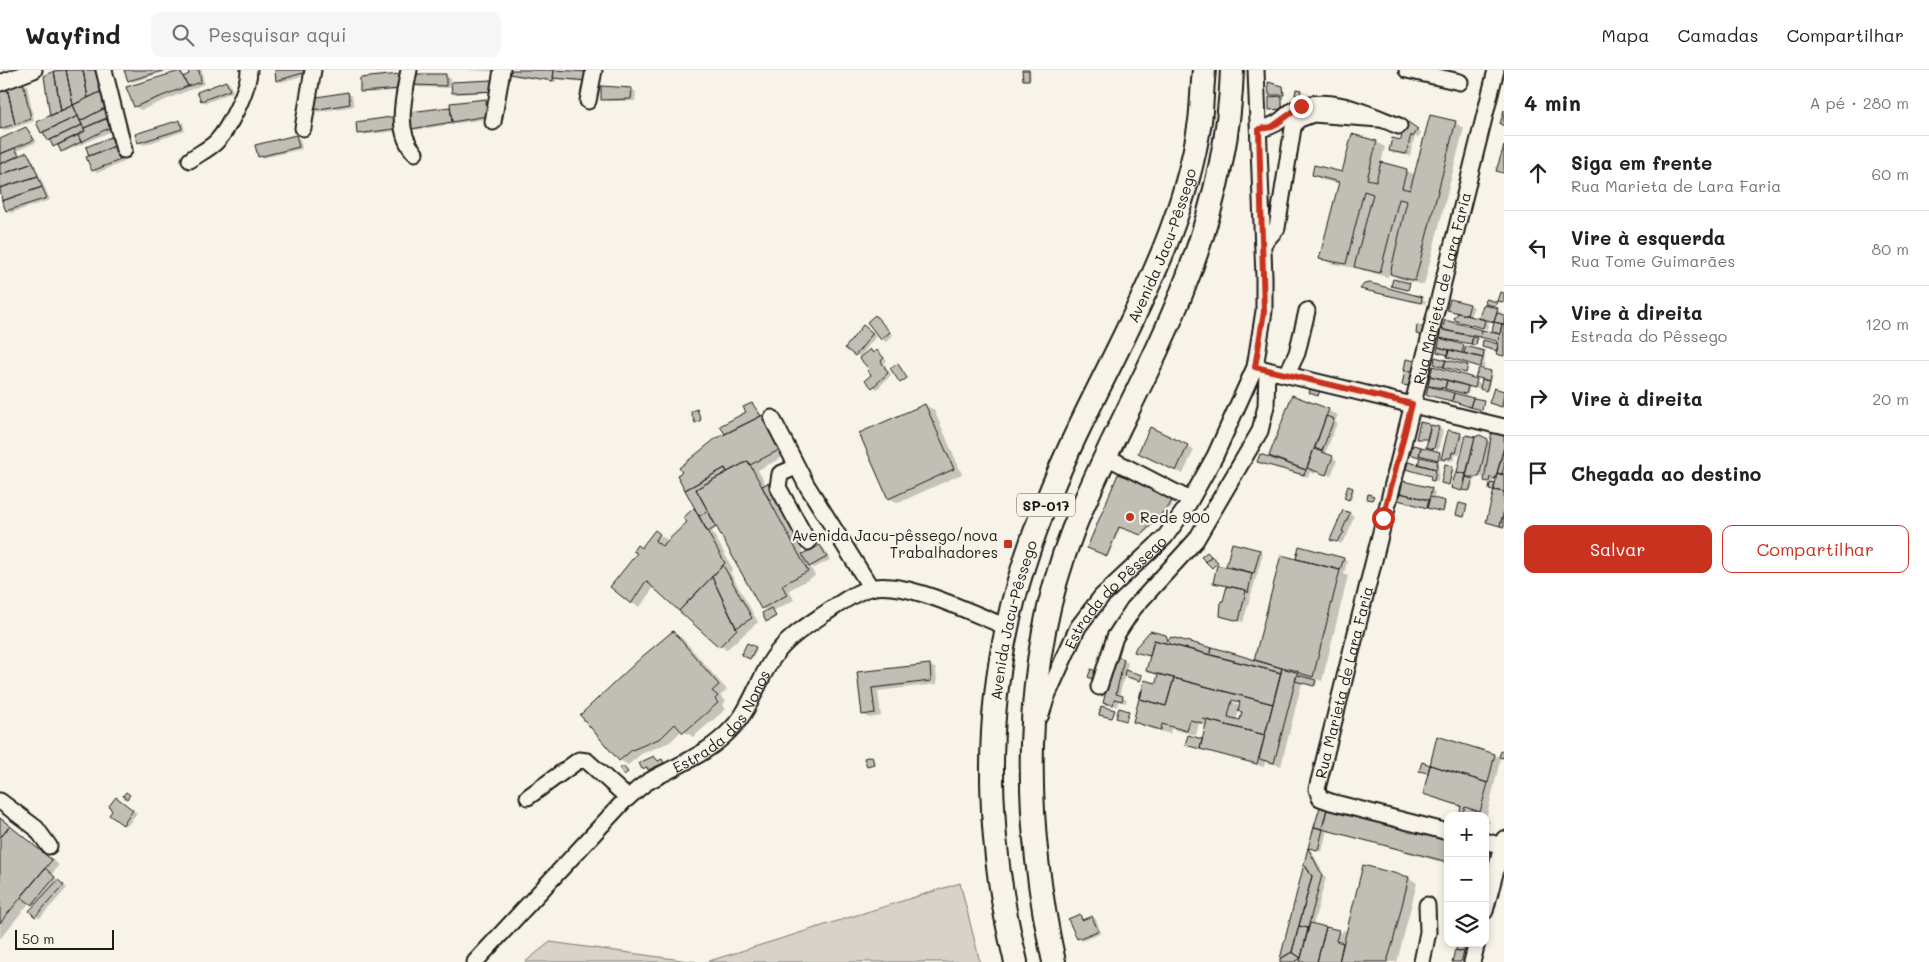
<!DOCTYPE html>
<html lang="pt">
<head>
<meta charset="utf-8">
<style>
  body { margin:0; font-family:Mali,sans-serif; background:#f6f6f6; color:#202124 }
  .controls { position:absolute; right:15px; bottom:15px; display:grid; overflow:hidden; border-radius:10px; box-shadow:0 2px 8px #0003 }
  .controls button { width:45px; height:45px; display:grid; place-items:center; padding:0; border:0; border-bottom:1px solid #e0e0e0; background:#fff; color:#202124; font:25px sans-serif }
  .scale { position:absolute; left:15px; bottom:12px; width:99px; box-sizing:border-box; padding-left:5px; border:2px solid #1c1c1c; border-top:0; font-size:14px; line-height:18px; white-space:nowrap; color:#1c1c1c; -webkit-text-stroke:4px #f7f3e8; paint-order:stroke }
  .stop { position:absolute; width:15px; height:15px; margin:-11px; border:4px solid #c8321e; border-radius:50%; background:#fff }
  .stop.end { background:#c8321e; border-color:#fff; box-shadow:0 1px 5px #0008 }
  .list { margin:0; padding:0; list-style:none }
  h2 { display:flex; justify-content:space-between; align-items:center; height:65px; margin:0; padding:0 20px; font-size:21px }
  h2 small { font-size:16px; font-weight:400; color:#757577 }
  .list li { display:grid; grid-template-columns:32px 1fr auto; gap:15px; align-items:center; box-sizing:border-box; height:75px; padding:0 20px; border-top:1px solid #e0e0e0 }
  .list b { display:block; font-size:19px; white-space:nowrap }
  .list p { margin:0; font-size:16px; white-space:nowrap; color:#757577 }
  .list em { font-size:16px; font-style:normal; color:#757577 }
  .actions { display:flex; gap:10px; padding:15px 20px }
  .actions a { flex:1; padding:11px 0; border:1px solid #c8321e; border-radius:10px; text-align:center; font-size:18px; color:#c8321e }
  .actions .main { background:#c8321e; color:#fff }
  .icon { flex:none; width:28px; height:28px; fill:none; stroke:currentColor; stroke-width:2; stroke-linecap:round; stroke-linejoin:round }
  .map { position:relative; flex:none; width:1504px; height:892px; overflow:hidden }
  header { display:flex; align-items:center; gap:30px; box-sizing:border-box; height:70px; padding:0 25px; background:#fff; border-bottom:1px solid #e0e0e0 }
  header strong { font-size:24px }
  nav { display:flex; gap:28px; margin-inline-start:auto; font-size:18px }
  .search { width:350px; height:45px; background:#f6f6f6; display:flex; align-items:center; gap:12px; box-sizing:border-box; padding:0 18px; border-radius:10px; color:#757577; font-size:19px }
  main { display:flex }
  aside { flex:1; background:#fff }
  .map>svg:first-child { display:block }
  .green { fill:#d7d3cb; stroke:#7a7874 }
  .shadow { fill:#0003; fill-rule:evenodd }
  .building { fill:#c0beb5; stroke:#1c1c1c; fill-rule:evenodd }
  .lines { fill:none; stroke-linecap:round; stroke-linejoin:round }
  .minor-casing { stroke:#1c1c1c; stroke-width:19 }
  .highway-casing { stroke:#1c1c1c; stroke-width:26 }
  .minor { stroke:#f7f3e8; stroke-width:15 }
  .highway { stroke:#f7f3e8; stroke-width:22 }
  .route { stroke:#c8321e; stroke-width:6 }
  .poi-dot { fill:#c8321e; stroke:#f7f3e8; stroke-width:2 }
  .labels { text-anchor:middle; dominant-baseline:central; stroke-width:4.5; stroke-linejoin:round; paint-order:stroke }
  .shield { fill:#f7f3e8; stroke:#5e5c59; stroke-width:1 }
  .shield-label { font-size:14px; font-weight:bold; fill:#1c1c1c }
  .street-label { font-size:15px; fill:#1c1c1c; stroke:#f7f3e8 }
  .poi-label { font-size:15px; fill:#1c1c1c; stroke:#f7f3e8; text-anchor:start }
</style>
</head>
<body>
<header>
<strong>Wayfind</strong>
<div class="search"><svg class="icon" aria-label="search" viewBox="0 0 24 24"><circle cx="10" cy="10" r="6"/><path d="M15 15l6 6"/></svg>Pesquisar aqui</div>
<nav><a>Mapa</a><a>Camadas</a><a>Compartilhar</a></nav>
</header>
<main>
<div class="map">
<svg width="1504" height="892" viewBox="0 0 1504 892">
  <rect width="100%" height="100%" fill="#f7f3e8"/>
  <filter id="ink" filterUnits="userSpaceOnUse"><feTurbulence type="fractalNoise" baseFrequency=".02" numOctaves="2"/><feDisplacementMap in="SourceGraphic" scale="10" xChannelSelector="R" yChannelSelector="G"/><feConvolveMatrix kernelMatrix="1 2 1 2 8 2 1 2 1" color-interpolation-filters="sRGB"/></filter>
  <g filter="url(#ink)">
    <path class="green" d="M960,813L980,892H706Z
      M550,872L696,892H525Z"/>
    <path class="shadow" d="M56,0H100L117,47L109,51L114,60L64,82L61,77L54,76L38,53L51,47L45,6Z
      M126,0H165V2L133,12L129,10Z
      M189,0H202L204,14L141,40L135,37L180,3L187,7L190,5Z
      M276,0L317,2L281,12L277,10Z
      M464,0H502V2Z
      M511,0H561L589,4L592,13L556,9V12L514,6L510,4Z
      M1023,0H1030L1031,10L1024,9Z
      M399,6L403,8L405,20L366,23L362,21Z
      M413,6H446L450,8V18L417,17L413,14Z
      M226,12L230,14L233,22L206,33L202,30Z
      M23,13L27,15L34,51L4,61L0,59V21Z
      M453,13L497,22L457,24L453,22Z
      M632,19L636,22L635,31H607L603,29Z
      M348,23L352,26L354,36L318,42L314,39Z
      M1282,27L1284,40L1270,39Z
      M486,30L490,32L491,48L416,60L412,58L411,44Z
      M179,51L183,53L185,61L144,75L139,72Z
      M357,53L404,60L362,65L358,63Z
      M1455,53L1464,58L1424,215L1400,209L1389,203L1388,207L1364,201L1355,196L1354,198L1329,193L1321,188L1340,114L1322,110L1313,105L1343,104L1376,72L1385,77L1381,93L1406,100L1415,105Z
      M1408,54L1421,62L1418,68L1415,66L1410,86L1394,83L1391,81L1402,72Z
      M26,59L30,61L37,72L18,80L21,86L27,84L31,86L50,130L11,143L7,140L0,122V71Z
      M296,67L300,69L302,79L263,88L259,86Z
      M111,68L115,70L124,92L97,103L93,100Z
      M1370,215L1422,228L1426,231L1425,234L1362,219Z
      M1470,235L1474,237L1470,247L1480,250L1484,236L1497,240L1501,242L1500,246L1504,247V286L1497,283L1500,271L1458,262L1457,265L1478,270L1477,275L1457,271L1451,273L1485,283L1484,298L1453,289L1449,285L1438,282L1446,252L1493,264L1496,253L1489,251L1487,259L1461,253L1456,250L1459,243L1449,240ZM1442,276L1455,280V282L1442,279Z
      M875,246L893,265L886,272L882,269Z
      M867,259L876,266L860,287L847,278Z
      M870,280L881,284L887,291L884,293L891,305L877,319L873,317Z
      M1434,298L1482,314L1484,309L1480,300L1492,303L1488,321L1470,316L1468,324L1442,319V321L1484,332L1483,340L1427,325Z
      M1495,319L1504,322V338L1491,332Z
      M1293,326L1338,345L1335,351L1337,353L1325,384L1337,390L1331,406L1316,400L1315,404L1310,402L1308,407L1259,392L1269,389Z
      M752,334L763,346L771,351L789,384L758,400L766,415H770L776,427L773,428L804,485L820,476L824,478L830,490L814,498L810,496L815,506L789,520L794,530L773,541L776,547L769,552L767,541L762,538L718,457L712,461L733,499L730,502L758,552L726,580L654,517L640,537L631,533L642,479L655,462L669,471L689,453L694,439L698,441L679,405L727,364Z
      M925,335L934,340L962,404L898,433L889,428Z
      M1428,355L1443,360L1438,380L1427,376L1429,369H1419Z
      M1151,359L1194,380L1183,404L1146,386Z
      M1460,364L1464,366L1460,384H1456L1454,390L1449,391L1441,387L1440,390L1424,387V389L1439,393L1438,412L1432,409V406L1408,399L1419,396L1421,386L1413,385L1414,377L1443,385Z
      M1504,365V457L1487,451L1495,420H1490L1492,413L1485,408L1476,406L1471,421L1454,419L1456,403L1467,408V405L1458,401L1467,366L1484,368L1491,373ZM1494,409H1497L1496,416L1493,415Z
      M1446,396L1454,398L1450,415L1444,414Z
      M1119,405L1175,428L1171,437L1143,465L1121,456L1108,486L1089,478Z
      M1349,418L1354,420L1351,430L1345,427Z
      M1431,420L1435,422L1434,429L1446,433L1444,441L1400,429Z
      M1344,442L1354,446L1347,466L1341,474L1336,471Z
      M1259,481L1263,484L1243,552L1225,548L1221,546L1228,517L1214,513L1234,499L1227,495Z
      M1343,489L1347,491L1344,504L1348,506L1322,611L1313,608L1317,612L1316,616L1302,612L1281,696L1265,692L1264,697L1188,675V666L1203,670L1207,656L1199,654L1196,665L1171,659L1170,664L1143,656L1134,651L1157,615L1159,606L1147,600L1151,587L1136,582L1166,567L1255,590L1297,490ZM1297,599H1300L1295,615L1293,614ZM1228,625L1241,633V636L1226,628ZM1239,641L1243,643L1241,651L1236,650Z
      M674,563L682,568L727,620L720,626L726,631L722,635L726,639L693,667L682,660L670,672L641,684L628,695L620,690Z
      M748,574L757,579L752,588L743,584Z
      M1116,588L1128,592L1126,602L1143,607L1142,610L1125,605L1119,626L1127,629L1126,633L1118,631L1117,637L1104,632Z
      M929,595L936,599L937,614L878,621L881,646L869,648L863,644L858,604Z
      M1502,682L1504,683V688L1501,687L1487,745L1471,740L1470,745L1461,740L1462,737L1424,724L1429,703L1422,701L1430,696L1495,685L1500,688Z
      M654,687L659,692L662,690L665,694L651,700L648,697L643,698Z
      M120,731L137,743L127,756L123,754Z
      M1321,738L1448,771V794L1327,760L1322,782L1314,780L1310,777Z
      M0,747L59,795L52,804L67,818L40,848L36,846V836L30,832L0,869Z
      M1485,749L1490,751L1489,753L1485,752Z
      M1309,780L1312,782L1326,808L1313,855L1342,863L1343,860L1348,861L1364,797L1409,808L1417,813L1397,892H1280Z
      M1485,782L1494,786L1485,818Z
      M1079,846L1084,850L1092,847L1096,849L1101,863L1082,871L1078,868Z
      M1458,873H1471L1466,892H1453Z"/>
    <path class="building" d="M66,0H83L88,28L73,35Z
      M66,0L73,35L61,41L54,1Z
      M83,0H97L102,21L88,28Z
      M124,0H162V1L128,11Z
      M188,0H199L201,12L188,16L183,7L189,4Z
      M275,0H313L276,11Z
      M510,0H554L553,11L509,4Z
      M554,0L589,2V11L553,8Z
      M1022,0H1029V10H1023Z
      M54,1L61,41L50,46L44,6Z
      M180,1L188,16L134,37L126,17Z
      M400,4L401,19L360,22V8Z
      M411,4H446V16L412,15Z
      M493,10L494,21L452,23L451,12Z
      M226,11L230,20L201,31L197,22Z
      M23,12L31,49L15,54L7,17Z
      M1268,12L1283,16L1284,25H1269Z
      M601,16L632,18L631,29L601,30Z
      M7,17L15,54L0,59V20Z
      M1296,19L1301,20L1300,26L1295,25Z
      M102,21L109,36L80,51L73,35Z
      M348,22L350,34L313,40L311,28Z
      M1282,26V39L1269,40V27Z
      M486,29L487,46L452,52L450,33Z
      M73,35L78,46L41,63L36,52Z
      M109,36L113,45L84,58L80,51Z
      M450,37L452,52L411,59L410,42Z
      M1504,40V56L1500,54Z
      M1430,45L1456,51L1415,211L1390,204L1407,131L1399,129L1380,203L1354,197L1373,124L1364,121L1346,194L1319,189L1339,112L1312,105L1314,95L1342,102L1352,64L1377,71L1367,109L1376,111L1381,92L1407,99L1402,118L1410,120Z
      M78,46L82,55L48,71L43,62Z
      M398,46L401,58L357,64L356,52Z
      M106,49L111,57L81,72L78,65L85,61L84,58Z
      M180,50L182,59L138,73L135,64Z
      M1408,52L1418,59L1413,67L1411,65L1406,84L1389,81L1392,68L1401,70L1402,61Z
      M82,55L85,61L53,77L50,70Z
      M26,57L34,70L0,84V69Z
      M78,65L81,72L61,82L58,75Z
      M296,65L299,77L258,87L255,75Z
      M111,67L115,76L89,86L86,77Z
      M115,76L120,90L92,101L86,87Z
      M1504,76V103L1496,101Z
      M15,78L19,86L0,94V84Z
      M27,82L33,93L0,105V94Z
      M33,93L38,106L0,118V105Z
      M38,106L42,117L2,131L0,118Z
      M42,117L47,128L6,141L2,131Z
      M1393,209L1410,213L1408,220L1391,216Z
      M1370,213L1422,227L1421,233L1360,219L1364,214Z
      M1500,222L1504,223V232L1497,231Z
      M1450,229L1470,234L1467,245L1447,240Z
      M1486,229L1497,232L1495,236L1485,234Z
      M1483,235L1498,238L1494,252L1479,248Z
      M1458,243L1485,250L1483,258L1456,251L1454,248Z
      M1497,243L1504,245V254L1494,252Z
      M875,245L890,262L881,270L867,252Z
      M1445,250L1482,260L1480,267L1442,260Z
      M1494,252L1502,254L1500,264L1492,262Z
      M1502,254H1504V286L1496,284Z
      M863,255L873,263L855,286L845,278Z
      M1417,255L1427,257L1425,266L1416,264Z
      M1441,259L1473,267L1471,274L1439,268Z
      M1482,260L1500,264L1498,274L1496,271L1480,267Z
      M1473,267L1477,268L1476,275L1471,274Z
      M1440,268L1464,275L1462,283L1438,277Z
      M1483,270L1498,274L1497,281L1482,277Z
      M1466,276L1484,281L1483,288L1464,283Z
      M1438,277L1449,280L1448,285L1437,282Z
      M870,279L873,283L877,280L884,288L881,291L888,303L872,318L865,310L871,305L867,301L869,299L859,288Z
      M1449,280L1483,288L1480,297L1447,287Z
      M1435,287L1446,290L1444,297L1434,294Z
      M1406,289L1416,291L1413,302L1404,300Z
      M1446,290L1468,295L1466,303L1443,297Z
      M898,294L907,308L900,313L890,298Z
      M1433,296L1477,309L1475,318L1430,306Z
      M1479,298L1491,301L1489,311L1475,307Z
      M1405,300L1414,302L1411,316L1402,315Z
      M1430,306L1447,310L1445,318L1428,316Z
      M1482,309L1489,311L1486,321L1480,319Z
      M1447,310L1468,316L1466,324L1445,319Z
      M1428,316L1454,323L1452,331L1426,325Z
      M1311,318L1320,320L1318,326L1309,323Z
      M1494,318L1504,321L1502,337L1489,333Z
      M1454,323L1473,328L1470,337L1452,331Z
      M1292,325L1329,339L1306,400L1269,386Z
      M1473,328L1484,330L1482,340L1470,337Z
      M752,333L761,346L725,364L720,356L746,342L743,337Z
      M925,334L954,399L888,429L859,363Z
      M697,339L701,350L695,353L691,342Z
      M763,345L781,379L750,395L748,391L727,402L725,398L685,420L677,405L682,402L679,398L715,369Z
      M1326,346L1334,349L1322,381L1315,378Z
      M1420,352L1429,354L1430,357L1427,369H1416Z
      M1431,355L1439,357L1434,379L1426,377Z
      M1150,357L1188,375L1176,401L1138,383Z
      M1448,360L1461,363L1456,383L1452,382L1451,388H1446L1445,390L1441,389Z
      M1492,361L1504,364V377L1497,404L1495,409L1490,407L1489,412L1484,411Z
      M1466,365L1475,367L1466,404L1457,402Z
      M1480,365L1488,369L1479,407H1466L1475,367Z
      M1413,375L1421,377L1419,387L1410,384Z
      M1421,377L1440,382L1438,390L1419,385Z
      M1504,377V396L1502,405L1497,403Z
      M1314,379L1333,386L1326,405L1307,398Z
      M1260,384L1306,400L1304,405L1257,392Z
      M1420,387L1438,391L1436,399L1418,394Z
      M748,391L808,501L782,515L787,525L761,539L696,419Z
      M1408,392L1436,399L1434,411L1430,410L1431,406L1406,399Z
      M1445,394L1453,396L1449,415L1441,413Z
      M725,398L727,402L696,419L708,441L699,446L685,420Z
      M1456,402L1466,404L1462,421L1451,418Z
      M1497,403L1504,404V422L1494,420Z
      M1118,404L1174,426L1169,436L1141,465L1119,457L1107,486L1087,478Z
      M1466,407L1473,409L1469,421L1463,420Z
      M1403,411L1432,418L1429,430L1400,423Z
      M768,413L775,426L769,430L762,416Z
      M1490,413L1495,414L1493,421L1489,420Z
      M1348,416L1353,418L1349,430L1344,428Z
      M1494,420L1504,422V440L1500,456L1486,452Z
      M1400,423L1429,430L1427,438L1398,430Z
      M1368,424L1374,426L1372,430L1367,429Z
      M1430,427L1445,431L1443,442L1427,438Z
      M1459,433L1467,435L1464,447L1456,445Z
      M694,438L725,493L679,541L646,511L631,534L610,517L637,483L633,481L637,475L641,478L655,460L660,464L655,471L662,476L687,452L683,448Z
      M1343,440L1350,443L1342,461L1344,462L1337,472L1330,470Z
      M708,441L716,457L708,462L699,446Z
      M1502,448H1504V457L1500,456Z
      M1232,473L1260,480L1254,503L1226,496Z
      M820,475L827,487L809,497L802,484Z
      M1299,476L1344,488L1340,500L1296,489Z
      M1207,482L1211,486L1206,492L1201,487Z
      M1281,485L1340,500L1313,607L1254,590Z
      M1211,486L1218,492L1212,498L1206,492Z
      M723,495L752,548L736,558L712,507Z
      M1217,495L1252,503L1248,523L1246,520L1213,513Z
      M712,507L737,559L719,577L679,541Z
      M1227,516L1246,520L1239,551L1220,546L1221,531H1223Z
      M771,538L776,546L766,552L762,543Z
      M673,561L719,615L712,621L718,626L715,629L718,633L683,663L675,654L661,668L632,680L619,691L580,645L644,585Z
      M1150,561L1166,565L1168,571L1171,567L1212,578L1210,585L1154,570L1150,586L1134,582L1136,577Z
      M1154,570L1281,603L1273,634L1146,601Z
      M747,573L756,577L750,589L741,585Z
      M1212,577L1282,598L1281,603L1210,585Z
      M1115,586L1124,589L1116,624L1123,626L1122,631L1114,629L1113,635L1103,633Z
      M930,594L931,611L872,618L875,643L862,645L857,602Z
      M1282,597L1298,601L1274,693L1259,689Z
      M1091,599L1098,602L1095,610L1088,607Z
      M1125,600L1142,605L1140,611L1124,606Z
      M1158,604L1174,608L1166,636L1140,629L1144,610L1156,613Z
      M1297,605L1316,610L1314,616L1295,611Z
      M1174,608L1273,634L1265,665L1203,649L1202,653L1190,650L1187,661L1162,654L1161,660L1133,652L1141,621H1142L1140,629L1166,636ZM1232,630L1240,632L1238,641L1242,642L1240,650L1228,647Z
      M1101,636L1115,640L1112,648L1099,645Z
      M1119,638L1129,641L1126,651L1116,648Z
      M1207,650L1265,665L1257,694L1200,679Z
      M1188,665L1202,669L1200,679L1185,675Z
      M1437,666L1495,684L1488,713L1430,695Z
      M1501,681L1504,682V688L1499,687Z
      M654,686L658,691L662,689L664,693L648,700L647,697L642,699L639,693Z
      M872,686L874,694L867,696L864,688Z
      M1422,692L1430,695L1428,703L1419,701Z
      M1430,695L1488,713L1480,742L1465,737L1463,742L1460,741L1461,736L1423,724Z
      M623,696L628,702L624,705L620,699Z
      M126,722L130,725L127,729L123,726Z
      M116,727L133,740L123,755L109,745L112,741L109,736Z
      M1320,737L1327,739L1322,759L1314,757Z
      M1327,739L1448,770V792L1322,759Z
      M0,748L10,756L0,768Z
      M10,756L52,790L0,853V768Z
      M1314,757L1323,759L1318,780L1308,778Z
      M1308,778L1322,805L1308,858L1299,856L1312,806L1304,794Z
      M1485,779L1490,782L1487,793H1485Z
      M1304,794L1312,806L1292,882L1280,889Z
      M1363,795L1409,807L1393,872L1387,892H1339Z
      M45,798L55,807L32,835L21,827Z
      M58,810L64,815L35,847L29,841Z
      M1080,844L1082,850L1092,846L1098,861L1077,869L1068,849Z
      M1310,853L1326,857L1317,892H1300Z
      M1299,856L1308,858L1301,888L1292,882Z
      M1326,857L1339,860L1336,871L1343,873L1339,892H1317Z
      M1458,873H1466L1464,882L1456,880Z
      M1455,880L1464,882L1461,892H1452Z
      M1292,882L1301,888L1295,892H1280V889Z"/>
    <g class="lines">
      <g class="minor-casing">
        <g id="minor">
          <path d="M104,0L124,80"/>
          <path d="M409,0C404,27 394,61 415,83"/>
          <path d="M1407,0L1460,12"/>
          <path d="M0,13L34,0"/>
          <path d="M588,31L594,0"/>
          <path d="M493,52L502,0"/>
          <path d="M303,58L313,0"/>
          <path d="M1259,59C1285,55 1284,41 1302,36C1334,26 1370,45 1399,56"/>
          <path d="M190,90C198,84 209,79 216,72C229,59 249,18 249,0"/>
          <path d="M1263,174L1277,158L1293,58L1297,50L1313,44L1379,49"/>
          <path d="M1259,298L1504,357"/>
          <path d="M1287,304L1297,283L1307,241"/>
          <path d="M772,348L806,414L871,518"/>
          <path d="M1105,386L1190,430"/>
          <path d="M796,397L780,404L778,417L808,472"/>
          <path d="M1099,617L1115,567L1124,553L1134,538L1196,470L1260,361L1266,336L1267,300"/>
          <path id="s1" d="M1041,645L1047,626L1078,557L1101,527L1165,467L1186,438L1215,386L1255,297L1264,241V207L1256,0"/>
          <path d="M528,727L579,690L587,691L628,728"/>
          <path d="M0,731L36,758L49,776"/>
          <path id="s2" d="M1448,762L1331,732L1320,728L1317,719L1496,0"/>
          <path d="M1485,771L1502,776"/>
          <path d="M1485,841L1504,769"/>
          <path id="s3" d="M475,892L624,731C633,724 641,715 651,710C680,694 710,683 733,657C751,638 758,610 773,588C786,569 805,557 824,544C838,535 853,523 870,518C905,509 973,544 1007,557"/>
          <path d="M1422,892L1428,862L1427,835"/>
          <path d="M1472,892L1477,873"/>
        </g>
      </g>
      <g class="highway-casing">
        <g id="highway">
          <path id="s4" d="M1016,892C989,784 983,667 1007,558C1020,496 1044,434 1070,377C1119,271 1183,169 1200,51C1202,35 1202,17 1204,0"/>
          <path d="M1054,892C1023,751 1020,596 1073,460C1097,399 1128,342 1156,282C1197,195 1229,97 1232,0"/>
        </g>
      </g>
      <use href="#minor" class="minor"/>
      <use href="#highway" class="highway"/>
    </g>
  </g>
  <g class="lines" filter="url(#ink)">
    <path class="route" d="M1301,36L1272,57L1259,59L1264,242L1255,297L1412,334L1383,448"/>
  </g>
  <g class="poi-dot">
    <circle cx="1130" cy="447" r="5"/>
    <rect x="1003" y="469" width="10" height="10" rx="2.5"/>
  </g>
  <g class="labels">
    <rect class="shield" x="1017" y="423.5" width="58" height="23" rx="4"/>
    <g class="shield-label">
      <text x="1046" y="435">SP-017</text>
    </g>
    <g class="street-label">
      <text stroke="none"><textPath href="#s4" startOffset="751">Avenida Jacu-Pêssego</textPath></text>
      <text stroke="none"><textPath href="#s2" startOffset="658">Rua Marieta de Lara Faria</textPath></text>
      <text stroke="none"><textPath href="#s1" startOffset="146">Estrada do Pêssego</textPath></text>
      <text stroke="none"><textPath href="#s4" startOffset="346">Avenida Jacu-Pêssego</textPath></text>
      <text stroke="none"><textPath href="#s2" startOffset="252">Rua Marieta de Lara Faria</textPath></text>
      <text stroke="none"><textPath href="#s3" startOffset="348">Estrada dos Nonos</textPath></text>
    </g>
    <g class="poi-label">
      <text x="1140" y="447">Rede 900</text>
      <text x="998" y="465" text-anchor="end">Avenida Jacu-pêssego/nova<tspan x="998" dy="17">Trabalhadores</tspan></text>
    </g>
  </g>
</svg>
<div class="controls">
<button>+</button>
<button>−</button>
<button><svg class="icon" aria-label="layers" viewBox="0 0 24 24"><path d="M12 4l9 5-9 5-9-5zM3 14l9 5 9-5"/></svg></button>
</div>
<div class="scale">50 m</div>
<div class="stop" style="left:1383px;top:448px"></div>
<div class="stop end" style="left:1301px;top:36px"></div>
</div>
<aside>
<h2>4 min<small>A pé · 280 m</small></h2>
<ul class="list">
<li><svg class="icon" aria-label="ahead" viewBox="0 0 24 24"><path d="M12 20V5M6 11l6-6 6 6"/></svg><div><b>Siga em frente</b><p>Rua Marieta de Lara Faria</p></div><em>60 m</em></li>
<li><svg class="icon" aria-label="left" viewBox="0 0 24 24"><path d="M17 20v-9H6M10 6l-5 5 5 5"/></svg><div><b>Vire à esquerda</b><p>Rua Tome Guimarães</p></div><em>80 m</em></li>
<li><svg class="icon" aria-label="right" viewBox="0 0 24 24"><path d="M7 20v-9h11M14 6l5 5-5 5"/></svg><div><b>Vire à direita</b><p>Estrada do Pêssego</p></div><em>120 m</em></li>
<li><svg class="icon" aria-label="right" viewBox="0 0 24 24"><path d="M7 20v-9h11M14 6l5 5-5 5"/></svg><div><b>Vire à direita</b></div><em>20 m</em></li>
<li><svg class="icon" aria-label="arrive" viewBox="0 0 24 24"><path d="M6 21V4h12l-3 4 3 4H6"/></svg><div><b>Chegada ao destino</b></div></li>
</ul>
<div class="actions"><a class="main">Salvar</a><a>Compartilhar</a></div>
</aside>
</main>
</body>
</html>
